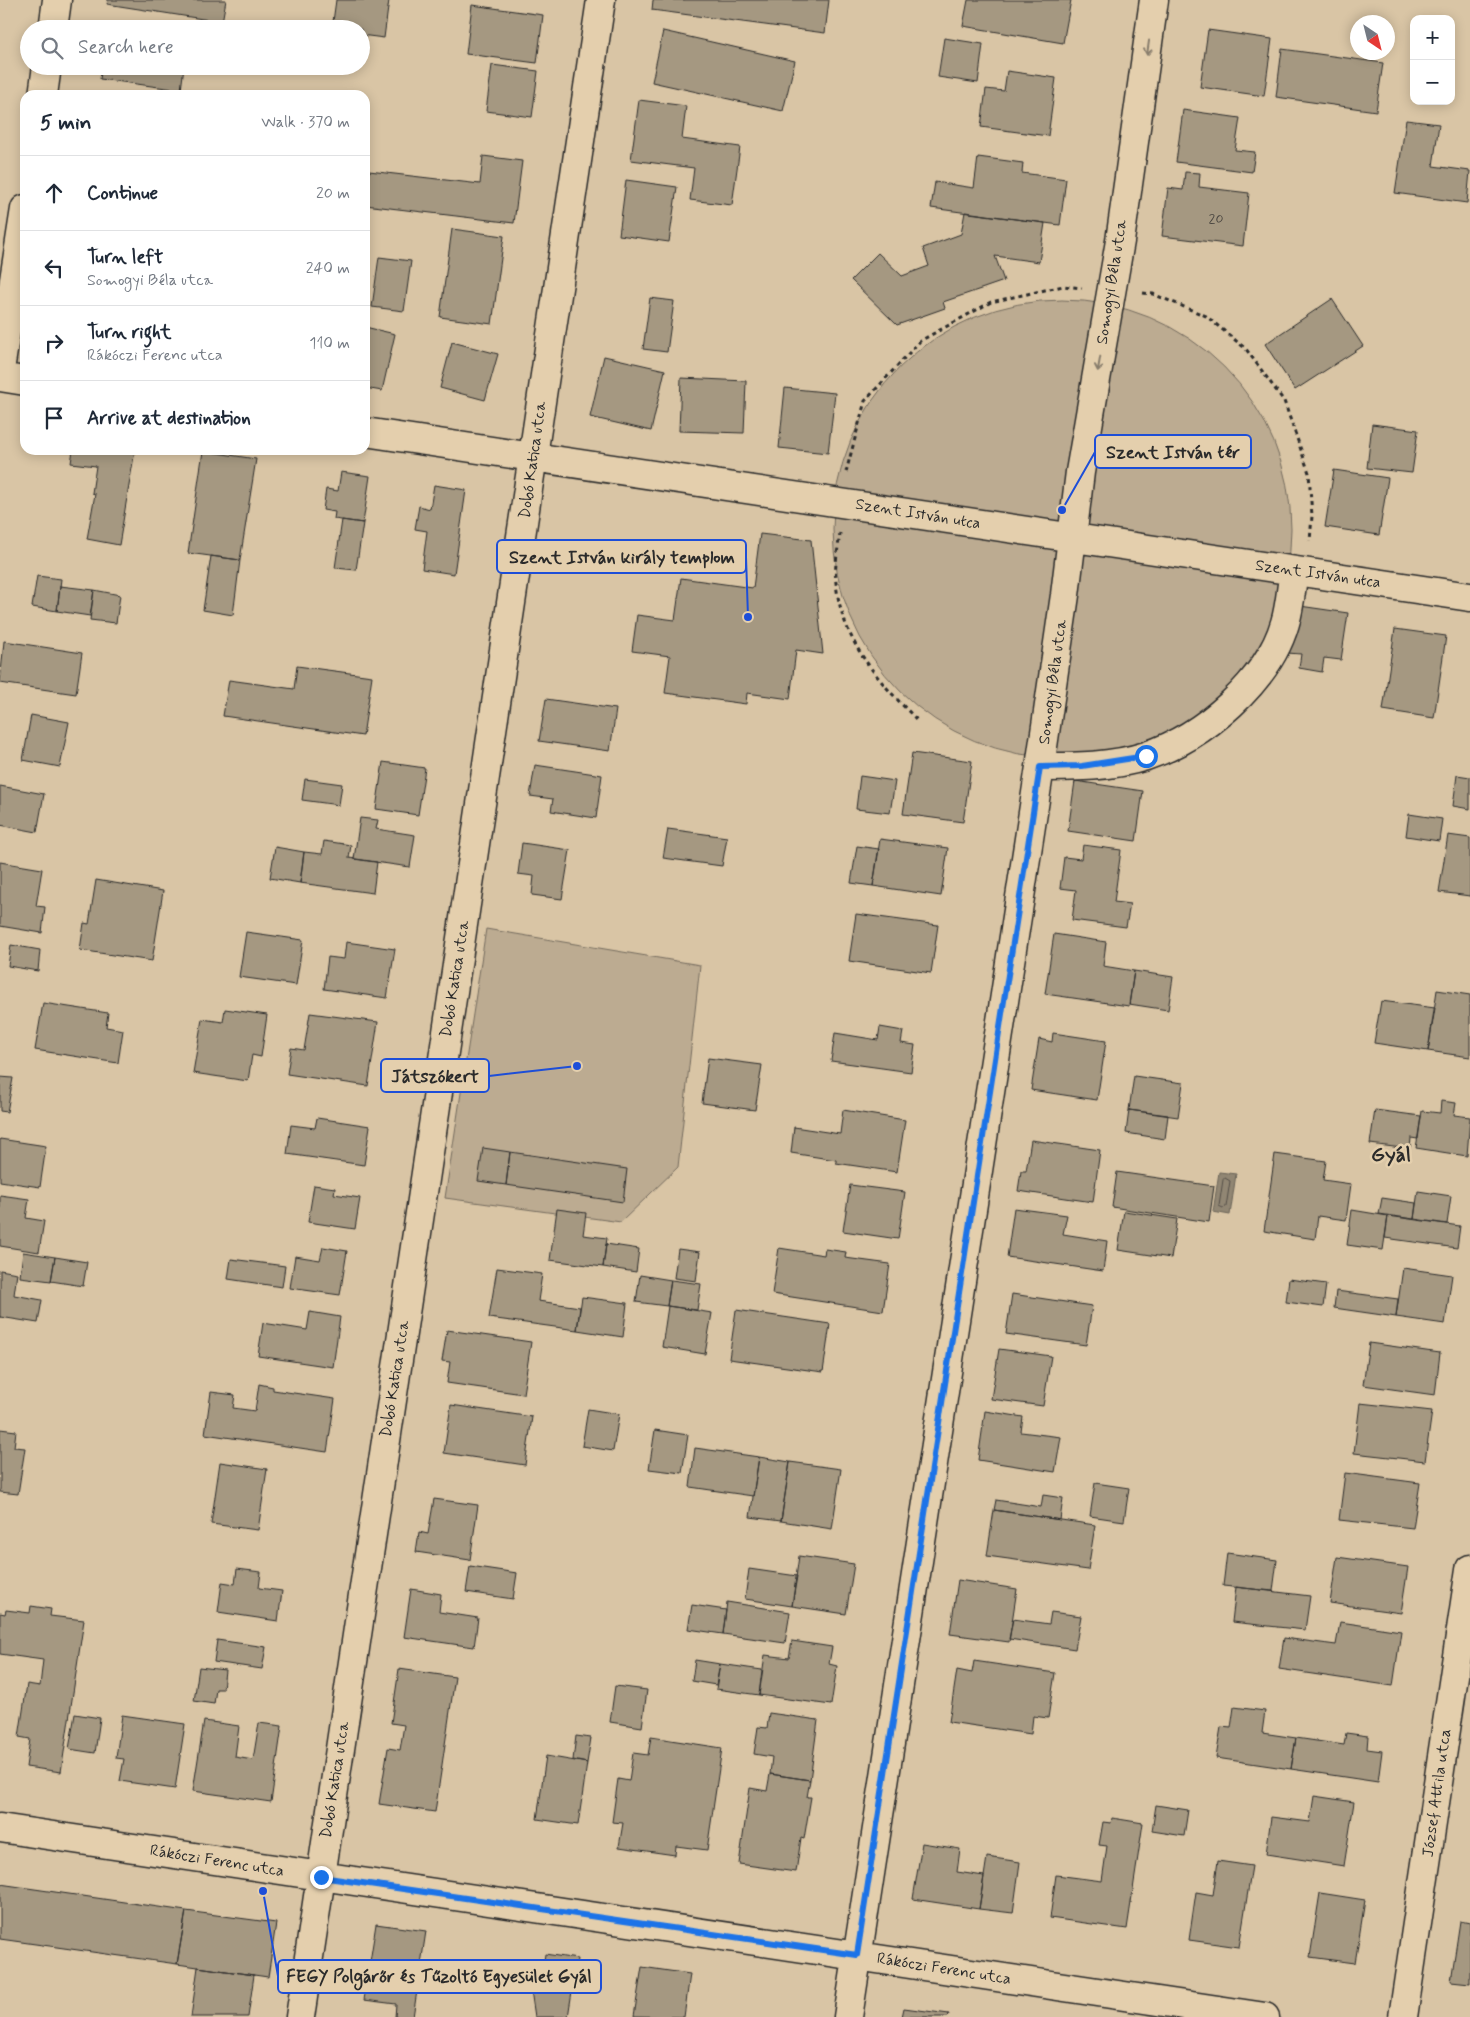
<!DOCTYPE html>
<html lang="en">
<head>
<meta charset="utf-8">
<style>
  body { margin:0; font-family:Mynerve,sans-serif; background:#f2f2f3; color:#1f2937 }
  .controls { position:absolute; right:15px; top:15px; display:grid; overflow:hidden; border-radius:10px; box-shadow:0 2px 12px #0003 }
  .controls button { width:45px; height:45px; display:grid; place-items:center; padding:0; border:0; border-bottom:1px solid #e0e1e3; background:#fff; color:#1f2937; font:25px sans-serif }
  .compass { position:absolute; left:1350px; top:15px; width:45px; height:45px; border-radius:50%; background:#fff; box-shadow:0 2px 12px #0003; rotate:145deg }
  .stop { position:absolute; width:15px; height:15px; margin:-11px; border:4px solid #1a73e8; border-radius:50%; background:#fff }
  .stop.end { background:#1a73e8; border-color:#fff; box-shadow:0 1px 5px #0008 }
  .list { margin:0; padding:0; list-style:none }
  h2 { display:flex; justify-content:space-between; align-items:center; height:65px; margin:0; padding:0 20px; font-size:21px }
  h2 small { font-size:16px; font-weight:400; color:#747a83 }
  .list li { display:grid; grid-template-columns:32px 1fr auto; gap:15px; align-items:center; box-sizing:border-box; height:75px; padding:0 20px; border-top:1px solid #e0e1e3 }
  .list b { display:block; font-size:19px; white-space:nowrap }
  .list p { margin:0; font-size:16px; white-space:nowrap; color:#747a83 }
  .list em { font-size:16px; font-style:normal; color:#747a83 }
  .icon { flex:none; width:28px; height:28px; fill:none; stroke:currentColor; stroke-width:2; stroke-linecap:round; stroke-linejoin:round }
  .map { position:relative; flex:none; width:1470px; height:2017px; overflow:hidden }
  .search { position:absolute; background:#fff; box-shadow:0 2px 12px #0003; left:20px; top:20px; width:350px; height:55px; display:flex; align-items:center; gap:12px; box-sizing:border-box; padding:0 18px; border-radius:28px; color:#747a83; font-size:19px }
  .panel { position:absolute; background:#fff; box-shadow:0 2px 12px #0003; left:20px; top:90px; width:350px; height:365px; border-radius:15px }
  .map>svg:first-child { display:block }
  .green { fill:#bcab91; stroke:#746b5e }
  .water { fill:#918673; stroke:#686256 }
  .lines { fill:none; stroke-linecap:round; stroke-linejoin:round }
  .shore { stroke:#544f48; stroke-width:1 }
  .building { fill:#a59881; stroke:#2b2b2b }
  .minor-casing { stroke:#2b2b2b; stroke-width:31 }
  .path { stroke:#2b2b2b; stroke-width:3; stroke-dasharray:4 4; stroke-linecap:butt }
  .minor { stroke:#e4cfad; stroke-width:28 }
  .oneway { stroke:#887d6c }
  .route { stroke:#1a73e8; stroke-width:6 }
  .labels { text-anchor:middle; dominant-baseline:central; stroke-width:5; stroke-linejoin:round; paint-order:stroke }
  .number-label { font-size:14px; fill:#4a4640 }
  .street-label { font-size:16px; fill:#2b2b2b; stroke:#e4cfad }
  .district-label { font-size:21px; font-weight:bold; fill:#2b2b2b; stroke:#e4cfad }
  .leader { fill:none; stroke:#1d4ed8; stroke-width:2 }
  .callout-dot { fill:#1d4ed8; stroke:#e4cfad; stroke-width:2 }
  .callout { fill:#e4cfad; stroke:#1d4ed8; stroke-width:2 }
  .callout-label { font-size:18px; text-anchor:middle; font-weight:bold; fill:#2b2b2b }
</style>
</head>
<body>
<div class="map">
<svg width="1470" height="2017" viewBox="0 0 1470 2017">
  <rect width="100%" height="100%" fill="#d9c5a5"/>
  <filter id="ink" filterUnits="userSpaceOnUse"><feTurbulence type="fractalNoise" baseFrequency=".02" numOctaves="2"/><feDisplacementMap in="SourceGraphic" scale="10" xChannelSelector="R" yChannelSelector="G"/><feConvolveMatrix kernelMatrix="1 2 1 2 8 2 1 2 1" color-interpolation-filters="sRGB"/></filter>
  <g filter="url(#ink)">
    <path class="green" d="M833 529a229 229 0 1 1 458 0a229 229 0 1 1-458 0Z
      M486,929L700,965L678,1167L621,1222L445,1198Z"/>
    <path class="water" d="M1219,1172L1236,1174L1230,1215L1213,1212Z"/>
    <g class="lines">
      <path class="shore" d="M1225,1178L1230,1181L1226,1207L1223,1208L1219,1206L1223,1180Z"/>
    </g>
    <path class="building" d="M108,0H226L222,22L107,4Z
      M336,0H389L384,38L361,35V29H332Z
      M653,0H829L825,33L652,10Z
      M968,0H1071L1063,43L963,26Z
      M472,5L543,15L537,63L466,54Z
      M1208,30L1272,39L1264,96L1200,87Z
      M663,31L795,61L783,111L652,82Z
      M944,38L983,44L978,83L938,77Z
      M1282,49L1383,63L1376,111L1276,97Z
      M492,65L538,71L532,117L486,111Z
      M102,66H184L181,90L100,79Z
      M1007,71L1056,78L1048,136L981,127L986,89L1004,91Z
      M639,100L686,106L682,139L740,147L732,205L690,200L694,168L631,160Z
      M1183,110L1240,118L1235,150L1255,152L1252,172L1176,162Z
      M1406,120L1439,124L1433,166L1470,171L1467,203L1395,193Z
      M483,156L522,161L514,223L365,205L369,171L480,184Z
      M978,157L1023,163L1022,173L1066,179L1060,225L931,208L935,182L974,188Z
      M1185,172L1200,173L1199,187L1249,193L1243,246L1162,236L1168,188L1183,190Z
      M626,180L677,187L669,242L619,235Z
      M965,212L1045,223L1039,262L995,256L1004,281L943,302L945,308L897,325L851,280L878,253L902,276L929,266L923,248L961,234Z
      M452,229L504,236L492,324L440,317Z
      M379,257L411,261L404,311L372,307Z
      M650,298L674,301L667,352L643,349Z
      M1332,299L1363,346L1295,390L1265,344Z
      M365,327L395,334L382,391L365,388Z
      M452,342L498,354L485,400L440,388Z
      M604,356L665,370L651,431L590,417Z
      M681,378L746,381L744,433L679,431Z
      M785,388L835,393L828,453L779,448Z
      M1372,424L1418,430L1412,473L1367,468Z
      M73,450H135L119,545L87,539L95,494L92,493L96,466L71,463Z
      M203,451L256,459L240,560L188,553Z
      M1334,470L1388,478L1379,535L1325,527Z
      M341,472L370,476L363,523L334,519L335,512L323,510L326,489L338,491Z
      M434,485L466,490L454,574L422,569L427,531L415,529L419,506L430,509Z
      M342,520L363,523L356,570L335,568Z
      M760,534L811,540L823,654L796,650L790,699L747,693L746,704L665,693L670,656L632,651L637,615L675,620L681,578L753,588Z
      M211,556L240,560L233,615L203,610Z
      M37,576L61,579L57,611L32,607Z
      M60,586L94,590L90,616L57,611Z
      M94,590L120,595L116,623L90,620Z
      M1293,605L1348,613L1341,660L1324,658L1322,672L1299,668L1301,654L1287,653Z
      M1395,629L1446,636L1434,718L1383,710Z
      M4,641L82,653L76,694L0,683Z
      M297,666L372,676L363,736L223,716L229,680L294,689Z
      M546,699L616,709L610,751L539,741Z
      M31,715L69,722L60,767L23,760Z
      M912,753L972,761L963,822L903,814Z
      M383,762L425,768L418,815L376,809Z
      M535,765L602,775L596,818L551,811L553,799L530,796Z
      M1457,775L1470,777V809L1453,806Z
      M860,776L895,781L890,813L856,809Z
      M305,779L342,784L339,805L302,800Z
      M1075,781L1143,791L1136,841L1068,831Z
      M0,786L44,794L37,832L0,825Z
      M1409,814L1442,819L1439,841L1406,836Z
      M360,818L378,820L376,829L415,835L410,867L354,859Z
      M668,829L727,837L722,866L663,858Z
      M1448,835L1470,838V896L1439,892Z
      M880,839L948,848L941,896L873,886Z
      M324,841L351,845L349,858L377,862L373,893L300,883L304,852L322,854Z
      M522,843L570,850L562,899L532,895L534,876L518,874Z
      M1083,845L1121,850L1114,902L1130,904L1126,927L1072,920L1076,890L1060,888L1064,857L1081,859Z
      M857,846L879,849L873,886L851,883Z
      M275,847L304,852L300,883L270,878Z
      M0,862L42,869L36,906L45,907L42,933L0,926Z
      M96,880L163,891L152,961L80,950L84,923L89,924Z
      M856,914L938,925L931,973L849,961Z
      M246,932L303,940L296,985L239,977Z
      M1054,934L1106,942L1103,966L1134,971L1129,1006L1045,994Z
      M346,942L395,949L387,998L324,989L328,957L344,959Z
      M11,945L40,950L38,971L8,966Z
      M1134,971L1173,977L1168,1010L1129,1004Z
      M1437,990L1470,995V1057L1428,1051Z
      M1381,1001L1435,1008L1428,1051L1374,1043Z
      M43,1003L108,1013L106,1027L123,1030L118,1063L35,1050Z
      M225,1009L267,1015L261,1057L252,1055L248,1081L193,1073L202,1019L223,1022Z
      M310,1013L378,1022L368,1086L287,1074L291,1048L304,1050Z
      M880,1027L903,1031L901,1043L915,1045L911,1072L831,1061L835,1033L878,1040Z
      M1053,1033L1106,1041L1097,1100L1031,1090L1039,1039L1052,1042Z
      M708,1058L762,1065L755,1110L702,1103Z
      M1134,1076L1183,1083L1178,1117L1129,1110Z
      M0,1077L13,1078L7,1112L0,1111Z
      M1441,1101L1456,1103L1454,1115L1470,1117L1467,1156L1416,1148L1422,1111L1440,1113Z
      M843,1110L905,1120L897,1172L836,1163V1160L791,1153L794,1127L840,1134Z
      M1129,1110L1168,1115L1165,1139L1126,1133Z
      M1375,1110L1421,1116L1418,1139L1411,1138L1410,1149L1370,1144Z
      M317,1118L370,1126L364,1165L287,1154L291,1125L315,1128Z
      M0,1139L46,1146L40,1187L0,1181Z
      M1031,1140L1100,1150L1093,1202L1018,1191L1021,1171H1026Z
      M483,1148L510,1152L506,1185L478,1181Z
      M510,1152L627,1169L623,1202L506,1185Z
      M1275,1154L1326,1161L1323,1180L1351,1184L1346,1220L1318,1216L1315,1239L1264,1231Z
      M1117,1172L1214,1186L1209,1222L1112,1207Z
      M314,1185L335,1188L334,1194L360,1198L355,1229L308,1222Z
      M850,1185L905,1192L898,1239L843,1231Z
      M1418,1191L1451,1196L1447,1224L1414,1219Z
      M0,1195L29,1199L26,1218L44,1221L39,1252L0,1246Z
      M1382,1198L1416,1203L1414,1219L1379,1214Z
      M1014,1208L1067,1215L1063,1234L1107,1241L1103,1271L1007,1257Z
      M557,1209L586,1213L583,1235L607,1238L603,1267L550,1260Z
      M1352,1210L1388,1216L1383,1250L1347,1245Z
      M1124,1211L1177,1219L1171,1258L1118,1250Z
      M1388,1216L1460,1226L1457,1248L1385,1238Z
      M606,1244L639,1249L636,1272L603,1267Z
      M323,1247L347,1251L340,1295L290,1288L295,1256L320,1260Z
      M779,1248L824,1255L825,1249L846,1252L845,1258L890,1264L883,1311L772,1294Z
      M678,1249L700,1252L696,1281L674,1278Z
      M23,1252L55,1257L51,1281L20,1277Z
      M55,1257L87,1262L83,1286L51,1281Z
      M231,1259L285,1266L282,1287L228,1279Z
      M497,1268L542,1274L538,1301L580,1307L577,1330L489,1318Z
      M1403,1268L1452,1275L1445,1324L1396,1317Z
      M0,1270L17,1273L14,1295L42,1300L38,1323L0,1317Z
      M640,1275L671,1280L667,1306L636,1302Z
      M1289,1279L1326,1284L1323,1307L1286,1302Z
      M671,1280L701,1284L697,1310L667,1306Z
      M1336,1291L1398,1299L1396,1317L1334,1308Z
      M1012,1294L1092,1306L1086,1345L1006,1334Z
      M582,1297L627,1303L623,1337L577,1330Z
      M668,1306L712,1313L705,1354L662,1347Z
      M736,1310L830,1324L823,1372L729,1359Z
      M310,1312L340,1317L333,1367L258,1356L263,1323L307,1330Z
      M447,1330L531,1342L523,1394L447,1383L450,1362L442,1361Z
      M1369,1343L1440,1353L1435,1395L1363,1385Z
      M999,1349L1051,1356L1043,1406L991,1399Z
      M259,1384L273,1387V1390L335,1399L327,1452L205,1434L211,1392L235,1395L233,1408L255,1411Z
      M1360,1403L1432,1411L1425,1461L1354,1453Z
      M451,1405L532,1417L525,1465L444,1453Z
      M588,1409L619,1414L613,1451L582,1446Z
      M985,1411L1023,1417L1021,1432L1061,1437L1055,1472L978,1460Z
      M0,1429L16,1431L14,1447L25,1448L18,1494L0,1492Z
      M655,1430L688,1435L682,1473L649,1469Z
      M695,1448L759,1457L753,1496L690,1487Z
      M759,1457L790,1462L781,1521L750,1517Z
      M220,1462L267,1469L258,1530L211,1524Z
      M790,1462L841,1469L832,1529L781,1521Z
      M1345,1473L1420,1483L1413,1528L1339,1520Z
      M1095,1483L1129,1488L1124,1521L1090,1516Z
      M1043,1495L1063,1498L1060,1520L994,1510L996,1500L1041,1507Z
      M434,1499L478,1505L470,1560L416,1552L419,1532L428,1534Z
      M994,1510L1095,1525L1088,1570L987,1556Z
      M1227,1553L1277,1560L1273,1591L1223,1586Z
      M799,1556L854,1564L846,1614L792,1606Z
      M1337,1557L1408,1567L1401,1613L1330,1603Z
      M470,1566L517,1573L513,1599L466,1592Z
      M237,1569L261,1572L259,1588L282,1591L278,1621L218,1612L222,1582L235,1584Z
      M749,1569L797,1576L792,1606L745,1599Z
      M958,1580L1017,1589L1009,1642L950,1634Z
      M1236,1587L1310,1596L1305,1630L1232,1622Z
      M411,1589L441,1594L439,1612L478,1618L474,1647L404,1637Z
      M727,1602L790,1612L785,1643L723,1634Z
      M692,1605L726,1610L723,1634L688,1629Z
      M31,1606L51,1609L50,1616L84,1620L61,1772L26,1767L30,1739L19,1737L27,1684L40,1686L43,1660L0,1654V1613L5,1614L6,1610L30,1613Z
      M1051,1612L1081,1616L1075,1649L1009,1639L1013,1619L1049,1624Z
      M1340,1622L1401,1631L1393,1686L1279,1669L1284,1638L1336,1645Z
      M217,1640L266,1647L262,1669L214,1662Z
      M792,1641L832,1647L829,1664L837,1666L831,1705L759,1695L765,1655L789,1658Z
      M695,1660L720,1664L716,1685L692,1681Z
      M974,1661L1055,1673L1048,1718L1033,1716L1031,1734L949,1722L957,1670L972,1673Z
      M720,1664L762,1670L759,1695L716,1689Z
      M199,1667L225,1670L223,1689H216L214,1704L194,1701Z
      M399,1669L455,1677L435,1812L379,1804L388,1748L400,1750L404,1725L391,1723Z
      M615,1686L647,1690L642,1727L610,1722Z
      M1234,1707L1265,1711L1262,1733L1296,1738L1291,1769L1216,1758L1221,1727L1231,1728Z
      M769,1713L818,1720L810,1780L770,1774L772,1757L754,1754L758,1727L767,1728Z
      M75,1714L100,1718L95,1753L69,1749Z
      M122,1715L185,1724L175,1789L120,1781L124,1759L116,1758Z
      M204,1721L239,1726L235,1757L253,1760L259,1723L282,1726L271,1802L193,1791Z
      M1346,1733L1368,1736L1367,1749L1382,1751L1378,1782L1291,1769L1296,1738L1344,1745Z
      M576,1736L591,1738L587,1763L573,1760Z
      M651,1737L722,1748L707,1850L676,1846L675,1855L619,1847L623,1823L612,1822L618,1779L629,1781L633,1753L648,1755Z
      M546,1756L587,1763L578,1825L537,1819Z
      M770,1774L810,1780L807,1797H811L804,1839L801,1838L796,1872L739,1864L750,1788L767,1791Z
      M1314,1796L1354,1802L1344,1866L1266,1854L1271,1817L1310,1822Z
      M1156,1805L1188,1810L1184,1836L1152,1831Z
      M1112,1818L1143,1823L1127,1929L1050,1918L1056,1875L1102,1881L1107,1846L1099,1845L1103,1822L1111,1823Z
      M922,1843L960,1849L957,1872L984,1876L979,1909L913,1899Z
      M987,1857L1020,1862L1013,1913L979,1909Z
      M1218,1861L1252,1866L1239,1947L1189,1940L1196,1892L1213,1895Z
      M0,1884L186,1911L177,1964L0,1939Z
      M1320,1893L1365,1900L1355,1963L1310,1957Z
      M186,1911L276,1923L268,1977L177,1964Z
      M1460,1921L1470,1923V1983L1451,1981Z
      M376,1924L426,1931L413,2017H395L396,2004L364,2000Z
      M545,1954L577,1959L568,2017H535L531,1990L543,1967Z
      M198,1967L254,1975L248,2017H191Z
      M642,1967L690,1974L684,2017L634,2016Z
      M904,2008L949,2014L948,2017H902Z"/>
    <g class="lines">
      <g class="minor-casing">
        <path id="minor" d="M53,29L57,0
          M43,95L47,66
          M0,370L25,209
          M0,377L25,381
          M365,432L1470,597
          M1040,767C1075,767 1112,767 1146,756C1203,737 1268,682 1285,623C1290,607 1291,588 1294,571
          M0,1828L1265,2017
          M300,2017L601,0
          M848,2017L1040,767L1065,595L1080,472L1120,241L1154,0
          M1403,2017L1470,1569"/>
      </g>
      <path class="path" d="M1143,293L1153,294L1206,316L1246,349L1284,401L1309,473L1312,516L1310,541
        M846,472L865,401L920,341L991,302L1063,286L1082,288
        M840,533C838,549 834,568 836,583C842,642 878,680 917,720"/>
      <use href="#minor" class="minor"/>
    </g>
    <defs><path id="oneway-shaft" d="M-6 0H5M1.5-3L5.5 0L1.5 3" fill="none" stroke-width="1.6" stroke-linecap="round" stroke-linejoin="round" transform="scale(1.25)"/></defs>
    <g class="oneway">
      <use href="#oneway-shaft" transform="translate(1148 48) rotate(98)"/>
      <use href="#oneway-shaft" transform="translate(1099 364) rotate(100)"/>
    </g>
  </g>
  <g class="lines" filter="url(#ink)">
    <path class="route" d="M321,1877L857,1955L1040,767L1082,766L1146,756"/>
  </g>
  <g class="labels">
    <g class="number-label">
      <text x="1216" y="219">20</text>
    </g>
    <g class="street-label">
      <text transform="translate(1112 282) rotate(-81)">Somogyi Béla utca</text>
      <text transform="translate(533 460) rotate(-82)">Dobó Katica utca</text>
      <text transform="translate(918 514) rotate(9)">Szent István utca</text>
      <text transform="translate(1318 574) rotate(8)">Szent István utca</text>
      <text transform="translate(1053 682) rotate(-82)">Somogyi Béla utca</text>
      <text transform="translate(455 979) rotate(-81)">Dobó Katica utca</text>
      <text transform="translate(395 1379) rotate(-81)">Dobó Katica utca</text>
      <text transform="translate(335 1780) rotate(-81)">Dobó Katica utca</text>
      <text transform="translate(1437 1793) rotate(-82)">József Attila utca</text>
      <text transform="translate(217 1861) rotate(9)">Rákóczi Ferenc utca</text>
      <text transform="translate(944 1969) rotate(9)">Rákóczi Ferenc utca</text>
    </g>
    <g class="district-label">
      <text x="1391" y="1155">Gyál</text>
    </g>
  </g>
  <path class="leader" d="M1062 510L1095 452M748 617L746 557M577 1066L489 1076M263 1891L278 1976"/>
  <g class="callout-dot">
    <circle cx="1062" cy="510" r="5"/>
    <circle cx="748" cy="617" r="5"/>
    <circle cx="577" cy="1066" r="5"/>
    <circle cx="263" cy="1891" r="5"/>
  </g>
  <g class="callout">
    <rect x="1095" y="435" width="156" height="33" rx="5"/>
    <rect x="497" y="540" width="249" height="33" rx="5"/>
    <rect x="381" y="1059" width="108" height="33" rx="5"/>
    <rect x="278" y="1960" width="323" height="33" rx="5"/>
  </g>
  <g class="callout-label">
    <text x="1173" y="458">Szent István tér</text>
    <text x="622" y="563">Szent István király templom</text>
    <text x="435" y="1082">Játszókert</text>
    <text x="439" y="1982">FEGY Polgárőr és Tűzoltó Egyesület Gyál</text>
  </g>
</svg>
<div class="controls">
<button>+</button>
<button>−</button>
</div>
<svg class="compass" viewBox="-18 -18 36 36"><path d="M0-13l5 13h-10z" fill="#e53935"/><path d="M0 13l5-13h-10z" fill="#747a83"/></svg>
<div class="stop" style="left:1146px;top:756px"></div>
<div class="stop end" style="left:321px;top:1877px"></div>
<div class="search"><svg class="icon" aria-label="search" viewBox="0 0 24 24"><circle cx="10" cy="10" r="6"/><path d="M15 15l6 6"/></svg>Search here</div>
<section class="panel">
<h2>5 min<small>Walk · 370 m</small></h2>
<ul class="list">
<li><svg class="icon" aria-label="ahead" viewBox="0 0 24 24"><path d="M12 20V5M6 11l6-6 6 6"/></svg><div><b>Continue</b></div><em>20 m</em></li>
<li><svg class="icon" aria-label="left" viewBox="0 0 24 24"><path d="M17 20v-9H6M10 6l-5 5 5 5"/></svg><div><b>Turn left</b><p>Somogyi Béla utca</p></div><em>240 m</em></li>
<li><svg class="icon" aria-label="right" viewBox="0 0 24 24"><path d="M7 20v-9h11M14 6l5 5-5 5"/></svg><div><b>Turn right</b><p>Rákóczi Ferenc utca</p></div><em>110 m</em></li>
<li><svg class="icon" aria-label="arrive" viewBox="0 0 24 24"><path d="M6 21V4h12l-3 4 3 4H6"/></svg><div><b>Arrive at destination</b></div></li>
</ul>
</section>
</div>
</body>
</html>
